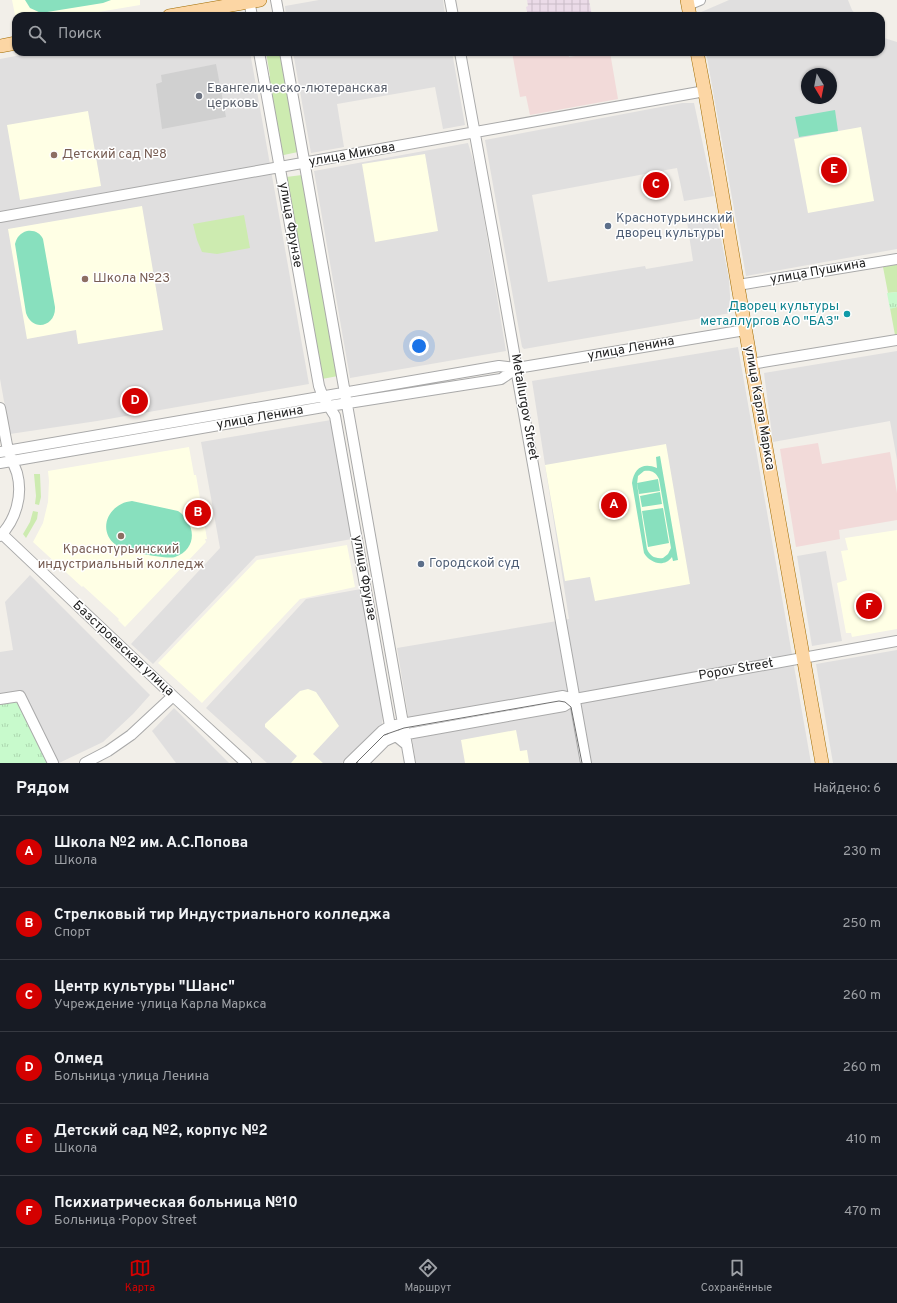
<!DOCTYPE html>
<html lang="ru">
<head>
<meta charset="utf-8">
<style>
  body { margin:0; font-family:Overpass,sans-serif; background:#242831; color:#f1f3f6 }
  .compass { position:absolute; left:801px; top:68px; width:36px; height:36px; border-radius:50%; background:#171b24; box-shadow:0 1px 3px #0004; rotate:170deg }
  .you { position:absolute; left:419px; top:346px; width:14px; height:14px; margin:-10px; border:3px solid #fff; border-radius:50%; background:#1a73e8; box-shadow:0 0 0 6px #1a73e833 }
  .badge { display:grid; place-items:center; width:26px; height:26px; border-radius:50%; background:#d40000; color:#fff; font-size:13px; font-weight:700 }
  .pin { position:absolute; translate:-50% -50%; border:2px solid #fff; box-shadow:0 1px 4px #0006 }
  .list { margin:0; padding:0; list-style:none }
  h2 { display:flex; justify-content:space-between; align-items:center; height:52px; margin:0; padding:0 16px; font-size:17px }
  h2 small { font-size:13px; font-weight:400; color:#9ea1a6 }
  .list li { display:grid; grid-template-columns:26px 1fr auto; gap:12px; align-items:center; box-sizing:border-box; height:72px; padding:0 16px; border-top:1px solid #363941 }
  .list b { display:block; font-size:15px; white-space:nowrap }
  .list p { margin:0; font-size:13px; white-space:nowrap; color:#9ea1a6 }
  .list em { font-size:13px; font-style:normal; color:#9ea1a6 }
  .icon { flex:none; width:22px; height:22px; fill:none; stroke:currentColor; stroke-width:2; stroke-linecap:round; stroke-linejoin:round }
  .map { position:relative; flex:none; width:897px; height:763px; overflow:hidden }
  .search { position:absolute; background:#171b24; box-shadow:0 1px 3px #0004; left:12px; right:12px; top:12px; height:44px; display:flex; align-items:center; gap:10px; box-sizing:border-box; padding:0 14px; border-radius:12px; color:#9ea1a6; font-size:15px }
  .sheet { height:484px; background:#171b24 }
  nav { display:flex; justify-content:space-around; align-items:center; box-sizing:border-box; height:56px; border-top:1px solid #363941; background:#171b24; font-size:11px; color:#9ea1a6 }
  nav a { display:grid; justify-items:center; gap:2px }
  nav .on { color:#d40000 }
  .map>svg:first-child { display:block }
  .residential { fill:#e0dfdf; fill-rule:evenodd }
  .commercial { fill:#f2dad9 }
  .industrial { fill:url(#industrial-grid) }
  .education { fill:#ffffe5 }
  .religious { fill:#d0d0d0 }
  .grass { fill:#cdebb0 }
  .park { fill:url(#park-tufts) }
  .pitch { fill:#88e0be; fill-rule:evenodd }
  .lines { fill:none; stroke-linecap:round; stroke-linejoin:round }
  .minor-casing { stroke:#a9a9a9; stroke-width:12 }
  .major-casing { stroke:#a06b00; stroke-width:14 }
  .minor { stroke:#fff; stroke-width:10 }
  .major { stroke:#fcd6a4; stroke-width:13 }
  .tram { stroke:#707070; stroke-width:1 }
  .worship-dot { fill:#6b7280; stroke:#fff; stroke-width:1.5 }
  .education-dot { fill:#8d6e63; stroke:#fff; stroke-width:1.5 }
  .service-dot { fill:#5c6f8a; stroke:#fff; stroke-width:1.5 }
  .culture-dot { fill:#0f9aa8; stroke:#fff; stroke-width:1.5 }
  .labels { text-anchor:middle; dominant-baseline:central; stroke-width:3; stroke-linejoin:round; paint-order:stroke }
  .worship-label { font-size:13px; fill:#5b616d; stroke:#fff; text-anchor:start }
  .education-label { font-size:13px; fill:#785e54; stroke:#fff; text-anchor:start }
  .street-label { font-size:13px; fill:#222; stroke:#fff }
  .service-label { font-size:13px; fill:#4e5e75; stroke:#fff; text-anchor:start }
  .culture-label { font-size:13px; fill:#0d838f; stroke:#fff; text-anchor:end }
</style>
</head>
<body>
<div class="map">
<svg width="897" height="763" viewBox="0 0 897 763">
  <defs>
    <pattern id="industrial-grid" width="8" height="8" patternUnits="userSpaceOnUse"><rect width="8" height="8" fill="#ebdbe8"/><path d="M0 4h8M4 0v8" fill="none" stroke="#c9bcc7"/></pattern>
    <pattern id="park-tufts" width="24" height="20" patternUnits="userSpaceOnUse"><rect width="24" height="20" fill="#c8facc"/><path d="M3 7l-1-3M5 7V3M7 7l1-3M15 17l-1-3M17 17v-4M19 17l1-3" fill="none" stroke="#acd6af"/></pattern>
  </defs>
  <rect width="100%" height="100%" fill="#f2efe9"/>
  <path class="residential" d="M319,0H443L445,16H286L285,6Z
    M729,0H848L852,10L857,16H700L699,13Z
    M881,37L897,42V249L746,276L706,52H881ZM807,74H831V98H807Z
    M37,52H250L309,384L97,421L10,434L0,379V59Z
    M293,52H452L465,125L443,129L435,87L337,104L344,147L311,153Z
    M682,103H694L714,196L684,201L677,168L532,195L548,282L645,266L646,269L693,261L687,222L717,218L729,279L731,313L524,349L522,347L485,140Z
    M468,143L476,170L506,351L350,378L314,171Z
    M738,347L811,763H416L397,648L569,619L532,381Z
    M897,351V460L890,421L773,442L764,373Z
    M331,420L352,539L256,556L153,664L131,644L220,548L201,442Z
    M826,551L842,641L812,646L797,556Z
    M30,575L150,695L133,714L103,742L59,763L21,691L0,695V652L13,650L5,602Z
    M361,589L383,714L382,725L342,763H267L206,708L306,599Z
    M897,650V763H833L816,664Z
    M174,708L229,763H176L152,731Z"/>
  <path class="commercial" d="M512,52H568L569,57L599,52H610L618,99L530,115L526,96L520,97Z
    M818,443L822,464L890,452L897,493V520L839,530L840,539L796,547L780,449Z"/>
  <path class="industrial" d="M527,0H589L592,16H528L526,7L528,6Z"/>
  <path class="education" d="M12,0H140V5L75,16H16V20Z
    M88,111L101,186L20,200L7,125Z
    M861,127L874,201L808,213L794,139Z
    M425,154L438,231L375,242L362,164Z
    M142,206L163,330L78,344L76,330L27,339L8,229Z
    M666,444L690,584L595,601L590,577L565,581L545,465Z
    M189,447L194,475H196L207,539H205L206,542L125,627L118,620L119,619L83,586L82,587L33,542L43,523L48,502L49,481L48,471Z
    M897,530V629L852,637L851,633H846L837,583L847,580L841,551L848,550L845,538Z
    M347,545L355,587L300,599L202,703L158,663L257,560Z
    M308,689L316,692L339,726L313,754L323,763H291L297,756L265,727V724L300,691Z
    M516,730L520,751L527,750L529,763H465L461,740Z"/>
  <path class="religious" d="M216,64L226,117L162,129L156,84L162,82L161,75Z"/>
  <path class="grass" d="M266,52H280L298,152L279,156L266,79L270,76Z
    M302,175L338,376L322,379L286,177Z
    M244,215L250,248L217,254L202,252L197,240L193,224Z
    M897,264V292L888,293L883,267Z
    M897,307V334L895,335L890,308Z
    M34,474H40L41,497L39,505L35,504L36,496Z
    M33,511L38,512L37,519L26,538L23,534L30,522Z"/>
  <path class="park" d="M897,292V307L890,309L887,293Z
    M12,702L19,703L49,763H0V704Z"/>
  <path class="pitch" d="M25,0H111L103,3L41,13L30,8Z
    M835,110L838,131L799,137L795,117Z
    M27,231C35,230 40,233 43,239L55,307C56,327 32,332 26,313L15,244C17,237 20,233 27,231Z
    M660,456L678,560L673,561L672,557C664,568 650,563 644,553L632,483C634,468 643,462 657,468L656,457ZM644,471C651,470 656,472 659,479L671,548L668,554L663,558C655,559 650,556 647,549L637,484L638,476Z
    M658,479L660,491L639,494L637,483Z
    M660,492L662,504L642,507L640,496Z
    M132,501L178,511C196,523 198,549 175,557C167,560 124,551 116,545C96,530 109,503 132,501Z
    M663,508L669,543L648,547L642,511Z"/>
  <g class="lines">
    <g class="minor-casing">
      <path id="minor" d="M249,0L252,16
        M276,0L279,16
        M450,0L453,16
        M688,5L700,0
        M259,52L319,386L323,397L335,416L390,726L396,736L407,745
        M285,52L410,763
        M460,52L494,239L514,352L518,380L586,763
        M0,217L705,91
        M738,285L897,259
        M751,364L897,340
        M0,408C3,422 5,436 8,450C11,458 14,465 17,473C23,495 16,520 0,536
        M0,452L499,366L517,368L745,330
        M0,463L329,406L501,379L517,368
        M2,534L173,696L246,763
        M0,699L20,696L53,763
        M85,763L108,751L131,735L173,696
        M349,763L382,731L390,726L563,696L575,699L897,641
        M363,763L385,741L396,736L564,706L575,699"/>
    </g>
    <g class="major-casing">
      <path id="major" d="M687,0L690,16
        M169,16L260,0
        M0,46L16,43
        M697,52L706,99L753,374L822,763"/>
    </g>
    <use href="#minor" class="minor"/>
    <use href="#major" class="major"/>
    <path class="tram" d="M356,763L384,735L404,728L559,701L565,702L571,707L582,763"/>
  </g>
  <circle class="worship-dot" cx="199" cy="96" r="4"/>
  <g class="education-dot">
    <circle cx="54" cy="155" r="4"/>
    <circle cx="85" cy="279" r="4"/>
    <circle cx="121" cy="536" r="4"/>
  </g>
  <g class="service-dot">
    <circle cx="608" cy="226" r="4"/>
    <circle cx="421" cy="564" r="4"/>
  </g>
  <circle class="culture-dot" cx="847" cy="314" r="4"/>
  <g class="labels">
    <g class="worship-label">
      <text x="207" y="89">Евангелическо-лютеранская<tspan x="207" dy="15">церковь</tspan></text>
    </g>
    <g class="education-label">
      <text x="62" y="155">Детский сад №8</text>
      <text x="93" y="279">Школа №23</text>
      <text x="121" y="550" text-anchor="middle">Краснотурьинский<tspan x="121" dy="15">индустриальный колледж</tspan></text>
    </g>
    <g class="street-label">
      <text transform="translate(352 155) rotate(-10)">улица Микова</text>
      <text transform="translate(290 225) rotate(80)">улица Фрунзе</text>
      <text transform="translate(818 272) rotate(-10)">улица Пушкина</text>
      <text transform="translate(631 349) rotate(-10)">улица Ленина</text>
      <text transform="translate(524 407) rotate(80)">Metallurgov Street</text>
      <text transform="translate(759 408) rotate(80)">улица Карла Маркса</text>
      <text transform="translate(260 418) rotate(-10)">улица Ленина</text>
      <text transform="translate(364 578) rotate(80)">улица Фрунзе</text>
      <text transform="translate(123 649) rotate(43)">Базстроевская улица</text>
      <text transform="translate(736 670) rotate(-10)">Popov Street</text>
    </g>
    <g class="service-label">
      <text x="616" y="219">Краснотурьинский<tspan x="616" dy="15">дворец культуры</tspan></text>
      <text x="429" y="564">Городской суд</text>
    </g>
    <g class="culture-label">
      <text x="839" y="307">Дворец культуры<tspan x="839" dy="15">металлургов АО "БАЗ"</tspan></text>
    </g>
  </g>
</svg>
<svg class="compass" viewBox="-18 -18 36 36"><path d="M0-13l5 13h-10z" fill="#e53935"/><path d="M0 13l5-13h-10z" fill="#9ea1a6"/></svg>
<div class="you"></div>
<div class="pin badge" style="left:614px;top:505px">A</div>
<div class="pin badge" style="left:198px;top:513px">B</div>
<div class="pin badge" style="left:656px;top:185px">C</div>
<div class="pin badge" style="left:135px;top:401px">D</div>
<div class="pin badge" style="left:834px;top:170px">E</div>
<div class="pin badge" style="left:869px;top:606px">F</div>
<div class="search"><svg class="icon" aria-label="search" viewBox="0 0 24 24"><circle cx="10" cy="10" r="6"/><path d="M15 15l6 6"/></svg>Поиск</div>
</div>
<section class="sheet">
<h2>Рядом<small>Найдено: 6</small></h2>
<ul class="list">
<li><span class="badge">A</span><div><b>Школа №2 им. А.С.Попова</b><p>Школа</p></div><em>230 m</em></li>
<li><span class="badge">B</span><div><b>Стрелковый тир Индустриального колледжа</b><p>Спорт</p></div><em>250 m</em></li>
<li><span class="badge">C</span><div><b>Центр культуры &quot;Шанс&quot;</b><p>Учреждение · улица Карла Маркса</p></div><em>260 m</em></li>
<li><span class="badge">D</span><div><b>Олмед</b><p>Больница · улица Ленина</p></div><em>260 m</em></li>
<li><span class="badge">E</span><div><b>Детский сад №2, корпус №2</b><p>Школа</p></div><em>410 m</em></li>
<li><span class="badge">F</span><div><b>Психиатрическая больница №10</b><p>Больница · Popov Street</p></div><em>470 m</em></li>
</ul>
</section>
<nav>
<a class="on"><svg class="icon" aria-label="map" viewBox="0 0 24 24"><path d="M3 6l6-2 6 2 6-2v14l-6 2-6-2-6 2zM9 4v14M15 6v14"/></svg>Карта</a>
<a><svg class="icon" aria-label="directions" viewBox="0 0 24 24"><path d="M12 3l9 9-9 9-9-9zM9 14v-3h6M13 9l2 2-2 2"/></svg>Маршрут</a>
<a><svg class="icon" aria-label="saved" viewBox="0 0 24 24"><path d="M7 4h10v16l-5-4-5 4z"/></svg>Сохранённые</a>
</nav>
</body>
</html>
